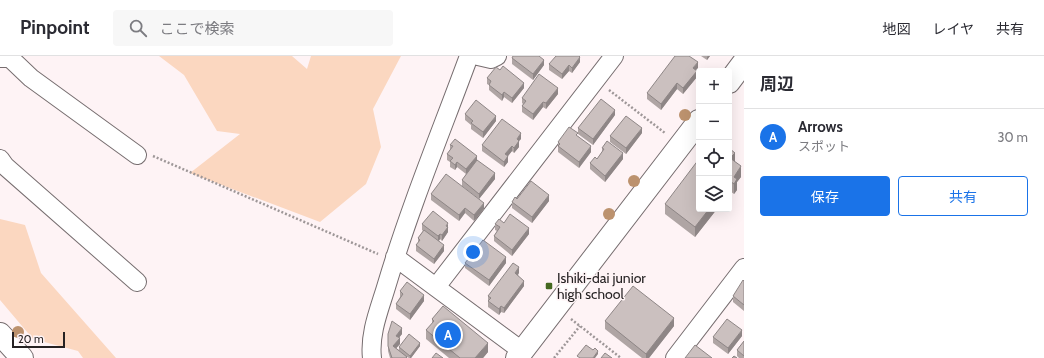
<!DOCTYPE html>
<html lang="ja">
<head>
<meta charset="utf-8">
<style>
  body { margin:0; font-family:Cabin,"Noto Sans JP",sans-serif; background:#f7f7f7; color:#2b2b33 }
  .controls { position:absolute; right:12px; top:12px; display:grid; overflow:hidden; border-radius:4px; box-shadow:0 4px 16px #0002 }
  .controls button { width:36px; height:36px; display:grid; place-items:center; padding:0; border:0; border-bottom:1px solid #e1e1e2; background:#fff; color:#2b2b33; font:20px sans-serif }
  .scale { position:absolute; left:12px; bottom:10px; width:53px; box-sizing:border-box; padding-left:4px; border:2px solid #262223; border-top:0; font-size:11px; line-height:14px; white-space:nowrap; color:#262223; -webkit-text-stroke:3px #fef3f5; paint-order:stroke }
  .you { position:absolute; left:473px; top:196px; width:14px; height:14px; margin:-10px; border:3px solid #fff; border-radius:50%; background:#1a73e8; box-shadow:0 0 0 6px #1a73e833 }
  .badge { display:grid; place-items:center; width:26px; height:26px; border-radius:50%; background:#1a73e8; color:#fff; font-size:13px; font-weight:700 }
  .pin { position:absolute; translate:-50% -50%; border:2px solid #fff; box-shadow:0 1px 4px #0006 }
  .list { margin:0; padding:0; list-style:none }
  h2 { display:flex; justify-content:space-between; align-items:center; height:52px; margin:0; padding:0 16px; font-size:17px }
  h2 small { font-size:13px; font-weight:400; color:#7c7c81 }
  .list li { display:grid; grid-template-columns:26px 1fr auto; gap:12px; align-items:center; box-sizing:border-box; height:56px; padding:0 16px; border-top:1px solid #e1e1e2 }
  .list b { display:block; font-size:15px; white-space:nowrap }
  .list p { margin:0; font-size:13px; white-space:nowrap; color:#7c7c81 }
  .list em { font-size:13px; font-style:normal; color:#7c7c81 }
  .actions { display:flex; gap:8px; padding:12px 16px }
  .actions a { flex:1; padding:9px 0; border:1px solid #1a73e8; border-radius:4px; text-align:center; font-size:14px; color:#1a73e8 }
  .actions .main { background:#1a73e8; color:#fff }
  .icon { flex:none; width:22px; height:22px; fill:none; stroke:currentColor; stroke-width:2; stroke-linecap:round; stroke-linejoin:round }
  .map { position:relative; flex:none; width:744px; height:302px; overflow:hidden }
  header { display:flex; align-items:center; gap:24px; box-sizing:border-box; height:56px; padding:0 20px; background:#fff; border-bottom:1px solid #e1e1e2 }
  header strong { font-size:19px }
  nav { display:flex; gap:22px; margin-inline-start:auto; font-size:14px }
  .search { width:280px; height:36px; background:#f7f7f7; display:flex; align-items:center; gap:10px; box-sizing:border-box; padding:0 14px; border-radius:4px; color:#7c7c81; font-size:15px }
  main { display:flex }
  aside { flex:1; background:#fff }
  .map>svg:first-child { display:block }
  .green { fill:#fbd7c0 }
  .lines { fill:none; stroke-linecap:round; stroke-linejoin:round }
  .minor-casing { stroke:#766d6f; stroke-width:20 }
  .tertiary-casing { stroke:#766d6f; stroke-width:24 }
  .path { stroke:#9e9798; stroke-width:2.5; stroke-dasharray:2 2; stroke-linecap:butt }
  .minor { stroke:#fff; stroke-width:18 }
  .tertiary { stroke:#fff; stroke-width:22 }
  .tree { fill:#bc926e }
  .wall { fill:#afa5a4 }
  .shaded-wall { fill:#8e8686 }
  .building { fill:#cbc0bf; stroke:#8e8686 }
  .poi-dot { fill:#456820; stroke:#fef3f5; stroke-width:1.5 }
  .labels { text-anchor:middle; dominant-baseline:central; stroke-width:3; stroke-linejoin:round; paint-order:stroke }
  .poi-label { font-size:14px; fill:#262223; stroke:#fef3f5; text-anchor:start }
</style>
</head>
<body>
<header>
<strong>Pinpoint</strong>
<div class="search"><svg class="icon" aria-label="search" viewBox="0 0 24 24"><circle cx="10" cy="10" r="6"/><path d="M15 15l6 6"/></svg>ここで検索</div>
<nav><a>地図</a><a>レイヤ</a><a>共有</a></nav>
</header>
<main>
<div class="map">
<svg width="744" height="302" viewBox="0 0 744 302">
  <rect width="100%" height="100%" fill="#fef3f5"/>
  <path class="green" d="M159,0H292L307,13L311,0H401L373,53L381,91L366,128L320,166L190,117L240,78L217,75L184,19Z
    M0,163L25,169L41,217L116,302H83L78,295L33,283L0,244Z"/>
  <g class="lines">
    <g class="minor-casing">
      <path id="minor" d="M478,0L491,3L497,0
        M0,2H10L31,22L137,99
        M0,103L5,110L137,226
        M395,201L522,295
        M436,231L614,0
        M372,302C369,277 380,252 387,228C410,151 441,76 469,0
        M675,302L744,212"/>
    </g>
    <g class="tertiary-casing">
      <path id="tertiary" d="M729,26L744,6
        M0,278L22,302
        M517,302L699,65"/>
    </g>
    <path class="path" d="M609,34L665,77
      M153,100L378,198
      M571,263L621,302
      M554,302L580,270"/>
    <use href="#minor" class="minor"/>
    <use href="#tertiary" class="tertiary"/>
  </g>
  <g class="tree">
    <circle cx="685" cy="59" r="6"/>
    <circle cx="634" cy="125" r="6"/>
    <circle cx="609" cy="158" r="6"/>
    <circle cx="18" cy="276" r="6"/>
  </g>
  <path class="wall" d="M701,0H710L707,4Z
    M512,2L544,9L533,24L512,8Z
    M580,6L572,17L569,15L562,23L549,14V8Z
    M698,12L696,15L697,21L683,38L677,33L661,54L647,43V37Z
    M487,22L524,32L512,47L504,41L502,45L489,34V29L487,28Z
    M558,38L546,53L543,51L533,64L522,56V50L523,48L522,47V42Z
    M465,58L496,65L483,82L471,73V69L465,64Z
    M615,59L593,89L578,78V72Z
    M642,77L626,98L610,86V80Z
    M578,80L591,96L579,112L558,96V86Z
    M521,83L519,85V91L514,97L512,95L508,100V106L504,111L482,95V89Z
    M450,89L477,105L495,123L479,143L462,130V124L466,118L457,111L455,114L450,111V106L447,104V98L450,94Z
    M602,92L623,103L605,126L590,113V107L597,103L602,96Z
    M729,92L741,121L737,126V134L734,138L730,135L729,137Z
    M431,138L484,153L474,165L465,157L459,165L431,144Z
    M517,143L549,145L532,167L512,152V146Z
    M665,148L699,153H717L695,181L665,158Z
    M504,167L529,178L512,200L494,185V180L497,175L495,174V168Z
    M422,168L448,172V176L442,185L440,183L439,185L444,195L434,208L416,195V189L418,187V182L423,175L422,174Z
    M465,207H506L489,230L465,212Z
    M519,217L518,219L524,230L504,257L501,256L499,259L488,251V240Z
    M744,225V255L733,246V240Z
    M400,235L424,245L410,264L396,253V248L400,241Z
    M432,263L488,296L483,302H449L426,283V274L432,268Z
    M605,265L674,270L649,302H642L605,273Z
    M388,278H402L399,282L400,288L396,292L399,294V291L420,290L411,302H409L407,301V302H390L388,295Z
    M742,280L728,298L713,287V281Z
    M744,285V302H739L737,300V294Z"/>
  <path class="shaded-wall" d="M708,0H710L707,4V1Z
    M580,1V6L572,17V12Z
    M544,4V9L533,24V18Z
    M698,6V12L693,18V12Z
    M569,9V15L562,23V18Z
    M697,15V21L683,38V32Z
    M524,27V32L512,47V42Z
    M677,27V33L661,54V48Z
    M558,32V38L546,53V47Z
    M504,36V41L502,45V39Z
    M543,46V51L533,64V58Z
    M615,54V59L593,89V83Z
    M496,60V65L483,82V76Z
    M642,72V77L626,98V92Z
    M521,77V83L519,85V91L514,97V92L517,83Z
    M512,90V95L508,100V106L504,111V106L505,98Z
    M591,90V96L579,112V106Z
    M623,97V103L605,126V120Z
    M735,97V107L730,102Z
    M477,100V105L466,118V113Z
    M457,106V111L455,114V109Z
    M741,110V121L737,126V134L734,138V121Z
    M495,117V123L479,143V138Z
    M730,125V135L729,137V127Z
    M549,139V145L532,167V161Z
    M484,147V153L474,165V159Z
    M465,152V157L459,165V159Z
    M709,153H717L695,181V171Z
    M448,167V176L442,185V179Z
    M529,172V178L512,200V194Z
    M440,178V183L438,186V180Z
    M444,189V195L434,208V203Z
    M506,201V207L489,230V224Z
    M519,211V217L515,223V217Z
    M524,225V230L504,257V252Z
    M424,239V245L410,264V258Z
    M501,250V256L499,259V253Z
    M674,262V270L649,302H646V298Z
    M402,272V278L396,285V280Z
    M742,274V280L728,298V292Z
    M400,282V288L393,296V290Z
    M420,287V290L411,302H410V300Z
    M488,287V296L483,302H475Z
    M598,295V298L595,302H593Z"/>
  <path class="building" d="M513,0H539L544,4L533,18L512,2Z
    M556,0H579L580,1L572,12L569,9L562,18L549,8Z
    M675,0H689L698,6L693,12L697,15L683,32L677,27L661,48L647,37Z
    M503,10L524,27L512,42L504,36L502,39L489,29L491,25L487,22L496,11L500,14Z
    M539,18L558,32L546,47L543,46L533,58L522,50L526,45L522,42Z
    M601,43L615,54L593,83L578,72Z
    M476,44L496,60L483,76L471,67L473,65L465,58Z
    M626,60L642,72L626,92L610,80Z
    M502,63L521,77L517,83L519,85L514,92L512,90L505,98L508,100L504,106L482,89Z
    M569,71L578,77L576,79L591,90L579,106L558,90L560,88L558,86Z
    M455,83L477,100L466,113L457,106L455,109L450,105L453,102L447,98L453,90L450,89Z
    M607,85L623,97L605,120L590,107L595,101L597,103L604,93L602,92Z
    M729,92L735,97L730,102L741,110L734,121L737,123L734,128L730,125L729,127Z
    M699,103V153H709L695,171L665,148Z
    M477,104L495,117L479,138L462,124Z
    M446,118L484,147L474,159L465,152L459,159L431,138Z
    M531,125L549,139L532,161L512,146L515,141L517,143Z
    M433,155L448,167L446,170L448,171L442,179L440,178L438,180L422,168Z
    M510,158L529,172L512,194L494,180L500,171L495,168L499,163L504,167Z
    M424,174L444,189L434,203L416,189L420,184L418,182Z
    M483,184L506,201L489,224L465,207Z
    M513,207L519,211L515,217L524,225L504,252L501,250L499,253L488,245L491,242L488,240Z
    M743,224L744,225V249L733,240Z
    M407,226L424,239L410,258L396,248L403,238L400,235Z
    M633,230L674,262L646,298L605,265Z
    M443,250L488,287L475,302H460L426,274L434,265L432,263Z
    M727,263L742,274L728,292L713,281Z
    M392,265L402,272L396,280L400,282L393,290L407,301L406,302H392L388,290V278Z
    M409,278L420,287L410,300L399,291Z
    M744,285V300L737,294Z
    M586,289L593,294L595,292L598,295L593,302H580L577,300Z
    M695,289L712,302H685Z
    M436,297L443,302H432Z
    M605,297L612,302H601Z
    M734,300L737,302H732Z"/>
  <rect class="poi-dot" x="545" y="226" width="8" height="8" rx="2"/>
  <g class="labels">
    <g class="poi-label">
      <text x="557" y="222">Ishiki-dai junior<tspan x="557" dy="16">high school</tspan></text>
    </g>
  </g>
</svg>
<div class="controls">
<button>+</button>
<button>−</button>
<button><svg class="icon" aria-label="locate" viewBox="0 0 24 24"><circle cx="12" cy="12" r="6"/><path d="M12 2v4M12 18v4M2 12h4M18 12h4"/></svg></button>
<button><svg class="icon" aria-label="layers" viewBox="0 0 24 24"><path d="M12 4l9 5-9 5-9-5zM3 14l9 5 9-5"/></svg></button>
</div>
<div class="scale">20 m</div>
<div class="you"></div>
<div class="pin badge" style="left:448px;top:279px">A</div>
</div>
<aside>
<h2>周辺<small></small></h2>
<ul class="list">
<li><span class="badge">A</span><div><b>Arrows</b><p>スポット</p></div><em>30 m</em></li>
</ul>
<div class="actions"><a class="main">保存</a><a>共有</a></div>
</aside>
</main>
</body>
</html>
